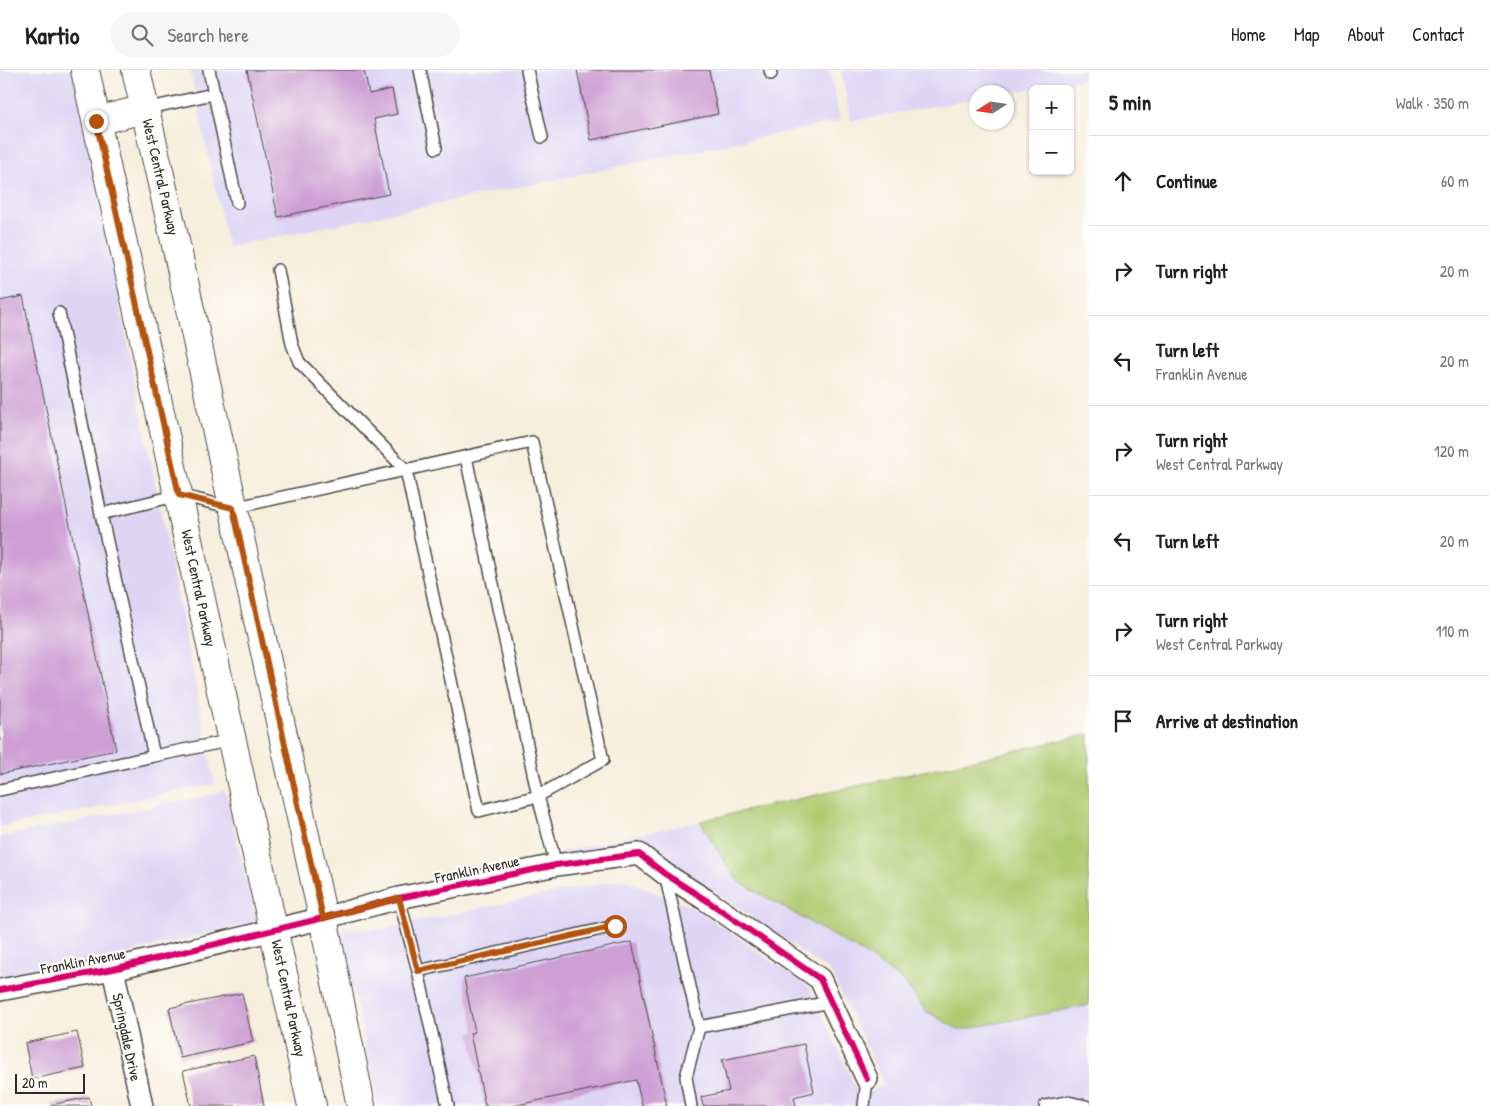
<!DOCTYPE html>
<html lang="en">
<head>
<meta charset="utf-8">
<style>
  body { margin:0; font-family:"Patrick Hand",sans-serif; background:#f6f6f6; color:#202124 }
  .controls { position:absolute; right:15px; top:15px; display:grid; overflow:hidden; border-radius:8px; box-shadow:0 1px 4px #0004 }
  .controls button { width:45px; height:45px; display:grid; place-items:center; padding:0; border:0; border-bottom:1px solid #e0e0e0; background:#fff; color:#202124; font:25px sans-serif }
  .compass { position:absolute; left:969px; top:15px; width:45px; height:45px; border-radius:50%; background:#fff; box-shadow:0 1px 4px #0004; rotate:258deg }
  .scale { position:absolute; left:15px; bottom:12px; width:70px; box-sizing:border-box; padding-left:5px; border:2px solid #2b2b2b; border-top:0; font-size:14px; line-height:18px; white-space:nowrap; color:#2b2b2b; -webkit-text-stroke:4px #fdfcf7; paint-order:stroke }
  .stop { position:absolute; width:15px; height:15px; margin:-11px; border:4px solid #b45309; border-radius:50%; background:#fff }
  .stop.end { background:#b45309; border-color:#fff; box-shadow:0 1px 5px #0008 }
  .list { margin:0; padding:0; list-style:none }
  h2 { display:flex; justify-content:space-between; align-items:center; height:65px; margin:0; padding:0 20px; font-size:21px }
  h2 small { font-size:16px; font-weight:400; color:#757577 }
  .list li { display:grid; grid-template-columns:32px 1fr auto; gap:15px; align-items:center; box-sizing:border-box; height:90px; padding:0 20px; border-top:1px solid #e0e0e0 }
  .list b { display:block; font-size:19px; white-space:nowrap }
  .list p { margin:0; font-size:16px; white-space:nowrap; color:#757577 }
  .list em { font-size:16px; font-style:normal; color:#757577 }
  .icon { flex:none; width:28px; height:28px; fill:none; stroke:currentColor; stroke-width:2; stroke-linecap:round; stroke-linejoin:round }
  .map { position:relative; flex:none; width:1089px; height:1036px; overflow:hidden }
  header { display:flex; align-items:center; gap:30px; box-sizing:border-box; height:70px; padding:0 25px; background:#fff; border-bottom:1px solid #e0e0e0 }
  header strong { font-size:24px }
  nav { display:flex; gap:28px; margin-inline-start:auto; font-size:18px }
  .search { width:350px; height:45px; background:#f6f6f6; display:flex; align-items:center; gap:12px; box-sizing:border-box; padding:0 18px; border-radius:28px; color:#757577; font-size:19px }
  main { display:flex }
  aside { flex:1; background:#fff }
  .map>svg:first-child { display:block }
  .built { fill:#ded5f5 }
  .green { fill:#afcb71; stroke:#6d7b4e }
  .building { fill:#cd9fd4 }
  .lines { fill:none; stroke-linecap:round; stroke-linejoin:round }
  .lane-casing { stroke:#4a4846; stroke-width:14 }
  .street-casing { stroke:#4a4846; stroke-width:24 }
  .secondary-casing { stroke:#4a4846; stroke-width:30 }
  .lane { stroke:#fff; stroke-width:11 }
  .street { stroke:#fff; stroke-width:21 }
  .secondary { stroke:#fff; stroke-width:28 }
  .cycleway-casing { stroke:#fdfcf7; stroke-width:9 }
  .cycleway { stroke:#d6006c; stroke-width:6 }
  .route { stroke:#b45309; stroke-width:6 }
  .labels { text-anchor:middle; dominant-baseline:central; stroke-width:4.5; stroke-linejoin:round; paint-order:stroke }
  .street-label { font-size:15px; fill:#2b2b2b; stroke:#fdfcf7 }
</style>
</head>
<body>
<header>
<strong>Kartio</strong>
<div class="search"><svg class="icon" aria-label="search" viewBox="0 0 24 24"><circle cx="10" cy="10" r="6"/><path d="M15 15l6 6"/></svg>Search here</div>
<nav><a>Home</a><a>Map</a><a>About</a><a>Contact</a></nav>
</header>
<main>
<div class="map">
<svg width="1089" height="1036" viewBox="0 0 1089 1036">
  <rect width="100%" height="100%" fill="#fdfcf7"/>
  <filter id="ink" filterUnits="userSpaceOnUse"><feTurbulence type="fractalNoise" baseFrequency=".02" numOctaves="2"/><feDisplacementMap in="SourceGraphic" scale="10" xChannelSelector="R" yChannelSelector="G"/><feConvolveMatrix kernelMatrix="1 2 1 2 8 2 1 2 1" color-interpolation-filters="sRGB"/></filter>
  <filter id="wash" filterUnits="userSpaceOnUse"><feTurbulence type="fractalNoise" baseFrequency=".0096" numOctaves="4" result="noise"/><feDisplacementMap in="SourceGraphic" scale="20" xChannelSelector="R" yChannelSelector="G"/><feGaussianBlur stdDeviation="1.12" result="paint"/><feColorMatrix in="noise" values="0 0 0 0 0 0 0 0 0 0 0 0 0 0 0 0 0 1.4 0 .05"/><feComposite in="paint" operator="in"/></filter>
  <g filter="url(#wash)">
    <rect width="100%" height="100%" fill="#f7eedc"/>
    <path class="built" d="M0,0H73L215,714L0,757Z
      M190,0H830L840,51L228,177Z
      M841,0H1089V9L1007,23L976,22V29L851,51Z
      M224,719L257,852L111,887L0,908V767L216,724Z
      M700,751L716,778L738,811L863,883L905,912L927,942L960,960L1089,935V1036H378L341,860L380,859L623,809L698,840L809,917L859,1025L884,1015L832,904L828,900L714,821L631,786L336,836L335,832Z"/>
    <path class="green" d="M1089,664V935L960,960L927,942L904,912L863,883L738,811L716,778L700,751Z"/>
    <g id="blocks">
      <path class="building" d="M247,0H364L369,24L392,19L397,44L374,49L389,124L278,147Z
        M577,0H709L718,44L591,70Z
        M23,226L116,680L0,704V231Z
        M632,872L667,1036H642L636,1010L513,1036H485L470,963L475,962L464,908Z
        M242,923L253,972L180,988L169,938Z
        M77,962L85,998L32,1009L25,973Z
        M804,974L814,1022L794,1027L796,1036H703L701,1027L729,1021L722,990Z
        M254,986L264,1036H191L183,1001Z
        M89,1027L91,1036H51V1035Z"/>
    </g>
  </g>
  <g filter="url(#ink)">
    <use href="#blocks" fill-opacity="0" stroke="#4a4846" stroke-width="1"/>
    <g class="lines">
      <g class="lane-casing">
        <path id="lane" d="M209,0L237,133
          M420,0L436,78
          M527,0L542,67
          M770,0L771,4
          M145,39L213,24
          M59,243L101,444L179,425L233,438L532,372L603,690L538,726L479,741L406,400L299,292L292,274L278,200
          M466,387L538,726L556,795
          M101,444L154,686L233,670
          M0,720L154,686
          M665,804L699,957L686,1007L691,1036
          M399,828L418,901L448,1036
          M418,901L615,856
          M699,957L830,932
          M864,1036L867,1009
          M1045,1036L1068,1032L1086,1036"/>
      </g>
      <g class="street-casing">
        <path id="street" d="M113,899L142,1036
          M0,920L113,899L323,848L399,828L556,795L639,784L665,804L706,830L820,909L867,1009"/>
      </g>
      <g class="secondary-casing">
        <path id="secondary" d="M85,0L312,1036
          M136,0L178,184L323,848L361,1036
          M96,51L145,39"/>
      </g>
      <use href="#lane" class="lane"/>
      <use href="#street" class="street"/>
      <use href="#secondary" class="secondary"/>
      <g class="cycleway-casing">
        <path id="cycleway" d="M0,920L113,899L323,848L399,828L556,795L639,784L665,804L706,830L820,909L867,1009"/>
      </g>
      <use href="#cycleway" class="cycleway"/>
    </g>
  </g>
  <g class="lines" filter="url(#ink)">
    <path class="route" d="M96,51L179,425L233,438L323,848L399,828L418,901L615,856"/>
  </g>
  <g class="labels">
    <g class="street-label">
      <text transform="translate(161 107) rotate(77)">West Central Parkway</text>
      <text transform="translate(199 518) rotate(78)">West Central Parkway</text>
      <text transform="translate(477 799) rotate(-12)">Franklin Avenue</text>
      <text transform="translate(83 891) rotate(-11)">Franklin Avenue</text>
      <text transform="translate(289 928) rotate(78)">West Central Parkway</text>
      <text transform="translate(127 967) rotate(78)">Springdale Drive</text>
    </g>
  </g>
</svg>
<div class="controls">
<button>+</button>
<button>−</button>
</div>
<svg class="compass" viewBox="-18 -18 36 36"><path d="M0-13l5 13h-10z" fill="#e53935"/><path d="M0 13l5-13h-10z" fill="#757577"/></svg>
<div class="scale">20 m</div>
<div class="stop" style="left:615px;top:856px"></div>
<div class="stop end" style="left:96px;top:51px"></div>
</div>
<aside>
<h2>5 min<small>Walk · 350 m</small></h2>
<ul class="list">
<li><svg class="icon" aria-label="ahead" viewBox="0 0 24 24"><path d="M12 20V5M6 11l6-6 6 6"/></svg><div><b>Continue</b></div><em>60 m</em></li>
<li><svg class="icon" aria-label="right" viewBox="0 0 24 24"><path d="M7 20v-9h11M14 6l5 5-5 5"/></svg><div><b>Turn right</b></div><em>20 m</em></li>
<li><svg class="icon" aria-label="left" viewBox="0 0 24 24"><path d="M17 20v-9H6M10 6l-5 5 5 5"/></svg><div><b>Turn left</b><p>Franklin Avenue</p></div><em>20 m</em></li>
<li><svg class="icon" aria-label="right" viewBox="0 0 24 24"><path d="M7 20v-9h11M14 6l5 5-5 5"/></svg><div><b>Turn right</b><p>West Central Parkway</p></div><em>120 m</em></li>
<li><svg class="icon" aria-label="left" viewBox="0 0 24 24"><path d="M17 20v-9H6M10 6l-5 5 5 5"/></svg><div><b>Turn left</b></div><em>20 m</em></li>
<li><svg class="icon" aria-label="right" viewBox="0 0 24 24"><path d="M7 20v-9h11M14 6l5 5-5 5"/></svg><div><b>Turn right</b><p>West Central Parkway</p></div><em>110 m</em></li>
<li><svg class="icon" aria-label="arrive" viewBox="0 0 24 24"><path d="M6 21V4h12l-3 4 3 4H6"/></svg><div><b>Arrive at destination</b></div></li>
</ul>
</aside>
</main>
</body>
</html>
